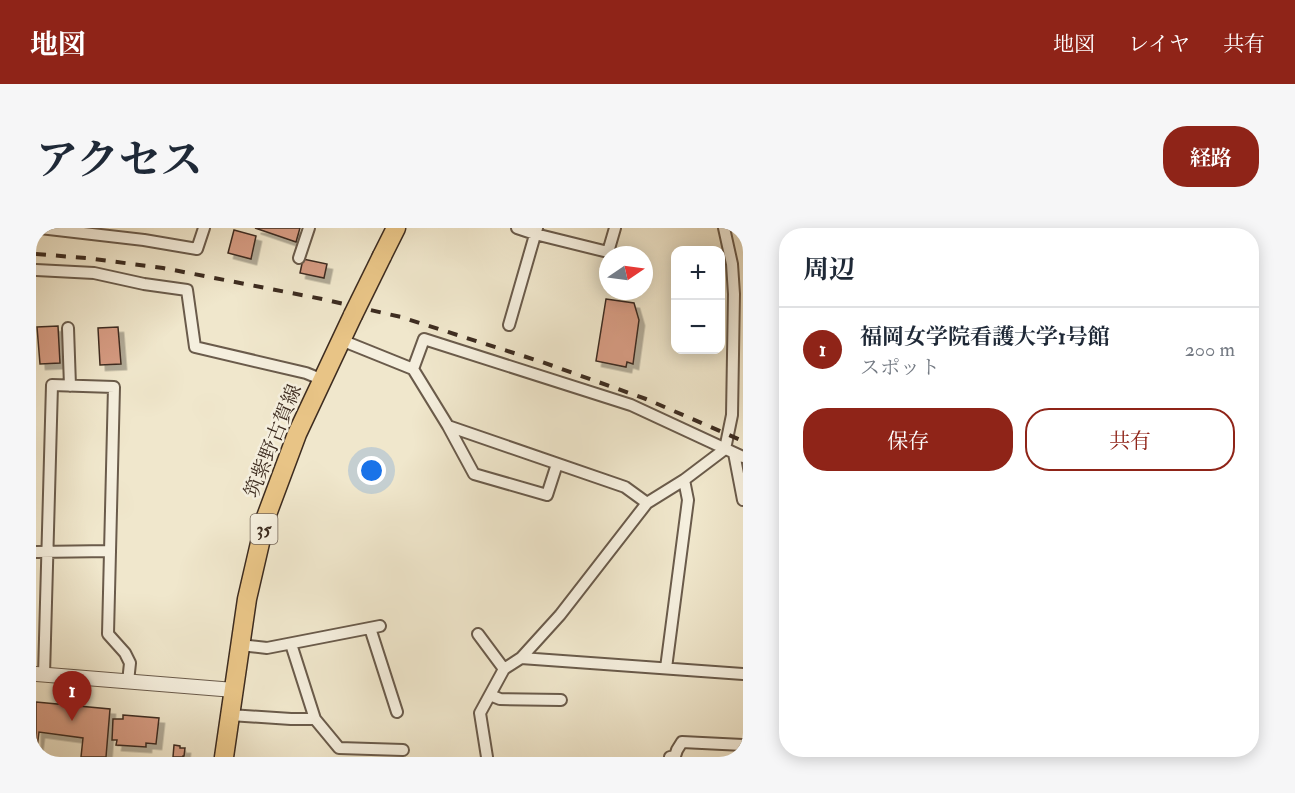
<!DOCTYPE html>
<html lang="ja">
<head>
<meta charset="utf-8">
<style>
  body { margin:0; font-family:"IM FELL Double Pica","Noto Serif JP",serif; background:#f6f6f7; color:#1f2937 }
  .controls { position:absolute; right:18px; top:18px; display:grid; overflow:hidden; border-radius:12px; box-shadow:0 3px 15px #0003 }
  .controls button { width:54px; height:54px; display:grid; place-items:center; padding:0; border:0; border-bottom:2px solid #e0e1e3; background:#fff; color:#1f2937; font:30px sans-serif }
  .compass { position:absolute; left:563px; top:18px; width:54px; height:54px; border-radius:50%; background:#fff; box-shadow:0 3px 15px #0003; rotate:77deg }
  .you { position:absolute; left:336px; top:243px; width:21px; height:21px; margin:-15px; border:4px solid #fff; border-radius:50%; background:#1a73e8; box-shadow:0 0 0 9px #1a73e833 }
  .badge { display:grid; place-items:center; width:39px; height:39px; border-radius:50%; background:#8f2418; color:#fff; font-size:20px; font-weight:700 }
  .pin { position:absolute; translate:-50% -50px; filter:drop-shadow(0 2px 3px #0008) }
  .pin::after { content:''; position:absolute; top:32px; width:21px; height:18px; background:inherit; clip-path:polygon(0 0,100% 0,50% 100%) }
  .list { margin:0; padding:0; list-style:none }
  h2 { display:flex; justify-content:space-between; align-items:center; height:78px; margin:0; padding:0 24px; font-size:26px }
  h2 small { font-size:20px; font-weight:400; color:#747a83 }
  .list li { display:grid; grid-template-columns:39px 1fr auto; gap:18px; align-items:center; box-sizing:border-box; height:84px; padding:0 24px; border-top:2px solid #e0e1e3 }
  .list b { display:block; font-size:22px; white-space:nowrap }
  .list p { margin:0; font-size:20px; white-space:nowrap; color:#747a83 }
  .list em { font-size:20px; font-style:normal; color:#747a83 }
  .actions { display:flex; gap:12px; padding:18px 24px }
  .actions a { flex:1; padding:14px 0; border:2px solid #8f2418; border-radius:24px; text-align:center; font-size:21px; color:#8f2418 }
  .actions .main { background:#8f2418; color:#fff }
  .map { position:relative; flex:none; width:707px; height:529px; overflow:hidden; border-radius:24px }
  header { display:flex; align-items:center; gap:36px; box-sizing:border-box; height:84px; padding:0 30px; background:#8f2418; color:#fff }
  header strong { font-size:28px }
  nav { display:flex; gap:33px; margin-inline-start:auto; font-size:21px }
  .intro { display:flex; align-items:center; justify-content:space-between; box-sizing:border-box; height:144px; padding:0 36px }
  h1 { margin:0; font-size:42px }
  .button { padding:15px 27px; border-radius:24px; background:#8f2418; color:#fff; font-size:21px; font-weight:700 }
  main { display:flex; gap:36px; padding:0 36px }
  aside { flex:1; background:#fff; border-radius:24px; box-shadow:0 3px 15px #0003 }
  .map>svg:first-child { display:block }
  .building { fill:#d69b82; stroke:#3d2c20; stroke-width:1.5; filter:url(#shadow) }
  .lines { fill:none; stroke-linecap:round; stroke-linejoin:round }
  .minor-casing { stroke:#6a5b4b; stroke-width:14 }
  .tertiary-casing { stroke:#6a5b4b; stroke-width:16 }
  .primary-casing { stroke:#3d2c20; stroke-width:21 }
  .minor { stroke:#f5efde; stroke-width:10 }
  .tertiary { stroke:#f5efde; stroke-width:14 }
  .primary { stroke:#e8c486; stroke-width:18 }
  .rail { stroke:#3d2c20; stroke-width:4; stroke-dasharray:10 10; stroke-linecap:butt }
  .primary-bridge-casing { stroke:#3d2c20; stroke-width:21; stroke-linecap:butt }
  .primary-bridge { stroke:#e8c486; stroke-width:18 }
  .labels { text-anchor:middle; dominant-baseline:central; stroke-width:5; stroke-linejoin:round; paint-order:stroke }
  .shield { fill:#f5efde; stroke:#746659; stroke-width:1.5 }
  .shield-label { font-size:18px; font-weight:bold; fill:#3d2c20 }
  .street-label { font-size:20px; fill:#3d2c20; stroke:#f5efde }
</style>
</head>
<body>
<header>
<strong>地図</strong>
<nav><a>地図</a><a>レイヤ</a><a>共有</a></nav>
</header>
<div class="intro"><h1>アクセス</h1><a class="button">経路</a></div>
<main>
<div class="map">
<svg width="707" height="529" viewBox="0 0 707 529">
  <defs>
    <filter id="shadow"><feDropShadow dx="5.5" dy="5.5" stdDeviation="0" flood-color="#0004"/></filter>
  </defs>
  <rect width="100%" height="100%" fill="#f0e7cc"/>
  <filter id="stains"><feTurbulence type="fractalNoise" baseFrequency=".00333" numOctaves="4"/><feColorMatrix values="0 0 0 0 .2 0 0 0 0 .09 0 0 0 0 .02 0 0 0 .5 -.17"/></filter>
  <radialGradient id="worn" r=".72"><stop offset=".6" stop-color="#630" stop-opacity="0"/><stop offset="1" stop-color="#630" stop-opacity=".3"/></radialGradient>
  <path class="building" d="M219,0H264L260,14Z
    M198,2L220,8L215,31L192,25Z
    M267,31L291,36L288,50L264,45Z
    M570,71L598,75L603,92L597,136L591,134L590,139L560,133Z
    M22,98L24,135L4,136L1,99Z
    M82,99L85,136L64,137L62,100Z
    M0,474L74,481L70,529H45L47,510L3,504L0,528Z
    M87,487L123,490L120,516L110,515V519L80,517L81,512H76L77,491H87Z
    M138,517L144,518V520H149L148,528H147V529H137Z"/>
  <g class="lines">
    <g class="minor-casing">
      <path id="minor" d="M4,0L108,12L161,21L168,0
        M481,0L499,6L572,24L579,0
        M263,30L273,0
        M0,42L58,45L108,56L151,62L159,119L270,145L287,152
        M473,97L501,0
        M32,100L34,158
        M305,112L377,141
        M412,198L438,246L511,267L521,236
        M698,225L707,272
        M611,275L589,259L412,198L377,141L388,111L595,177L707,229
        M0,324L74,323
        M334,400L361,484
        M442,406L468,441
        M255,416L279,491L303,520L367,522
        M204,417L231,420L344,398
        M485,430L707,446
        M630,440L652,272L648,252
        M8,447L16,157L78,159L72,406L89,425L94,435L92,454
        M454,467L464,471L525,472
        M194,487L255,491H279
        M451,529L444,485L468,441L485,430L524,387L611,275L648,252L689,221L696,187L698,66L696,36L688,0
        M634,529L639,528L641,522L646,514L707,517"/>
    </g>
    <g class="tertiary-casing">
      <path id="tertiary" d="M0,446L198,462"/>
    </g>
    <g class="primary-casing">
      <path id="primary" d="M346,28L360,0
        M188,529L211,371L230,289L261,206L317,87"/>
    </g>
    <use href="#minor" class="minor"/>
    <use href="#tertiary" class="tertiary"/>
    <use href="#primary" class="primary"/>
    <path class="rail" d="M0,26L50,30L127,40L286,71L365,89L506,134L610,171L707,213"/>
    <g class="primary-bridge-casing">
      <path id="primary-bridge" d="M317,87L346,28"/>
    </g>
    <use href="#primary-bridge" class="primary-bridge"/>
  </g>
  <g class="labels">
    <rect class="shield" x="214.5" y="286" width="27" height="30" rx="4.5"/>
    <g class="shield-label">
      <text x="228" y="301">35</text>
    </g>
    <g class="street-label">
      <text transform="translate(237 213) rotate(-68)">筑紫野古賀線</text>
    </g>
  </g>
  <rect width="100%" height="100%" filter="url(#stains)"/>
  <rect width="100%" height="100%" fill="url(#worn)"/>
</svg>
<div class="controls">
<button>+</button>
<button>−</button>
</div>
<svg class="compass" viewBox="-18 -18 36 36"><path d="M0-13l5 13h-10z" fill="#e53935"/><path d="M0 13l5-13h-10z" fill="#747a83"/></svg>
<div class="you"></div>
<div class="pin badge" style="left:36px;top:493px">1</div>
</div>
<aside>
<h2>周辺<small></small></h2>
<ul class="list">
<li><span class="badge">1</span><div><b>福岡女学院看護大学1号館</b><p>スポット</p></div><em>200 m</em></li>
</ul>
<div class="actions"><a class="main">保存</a><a>共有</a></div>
</aside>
</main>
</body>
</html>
